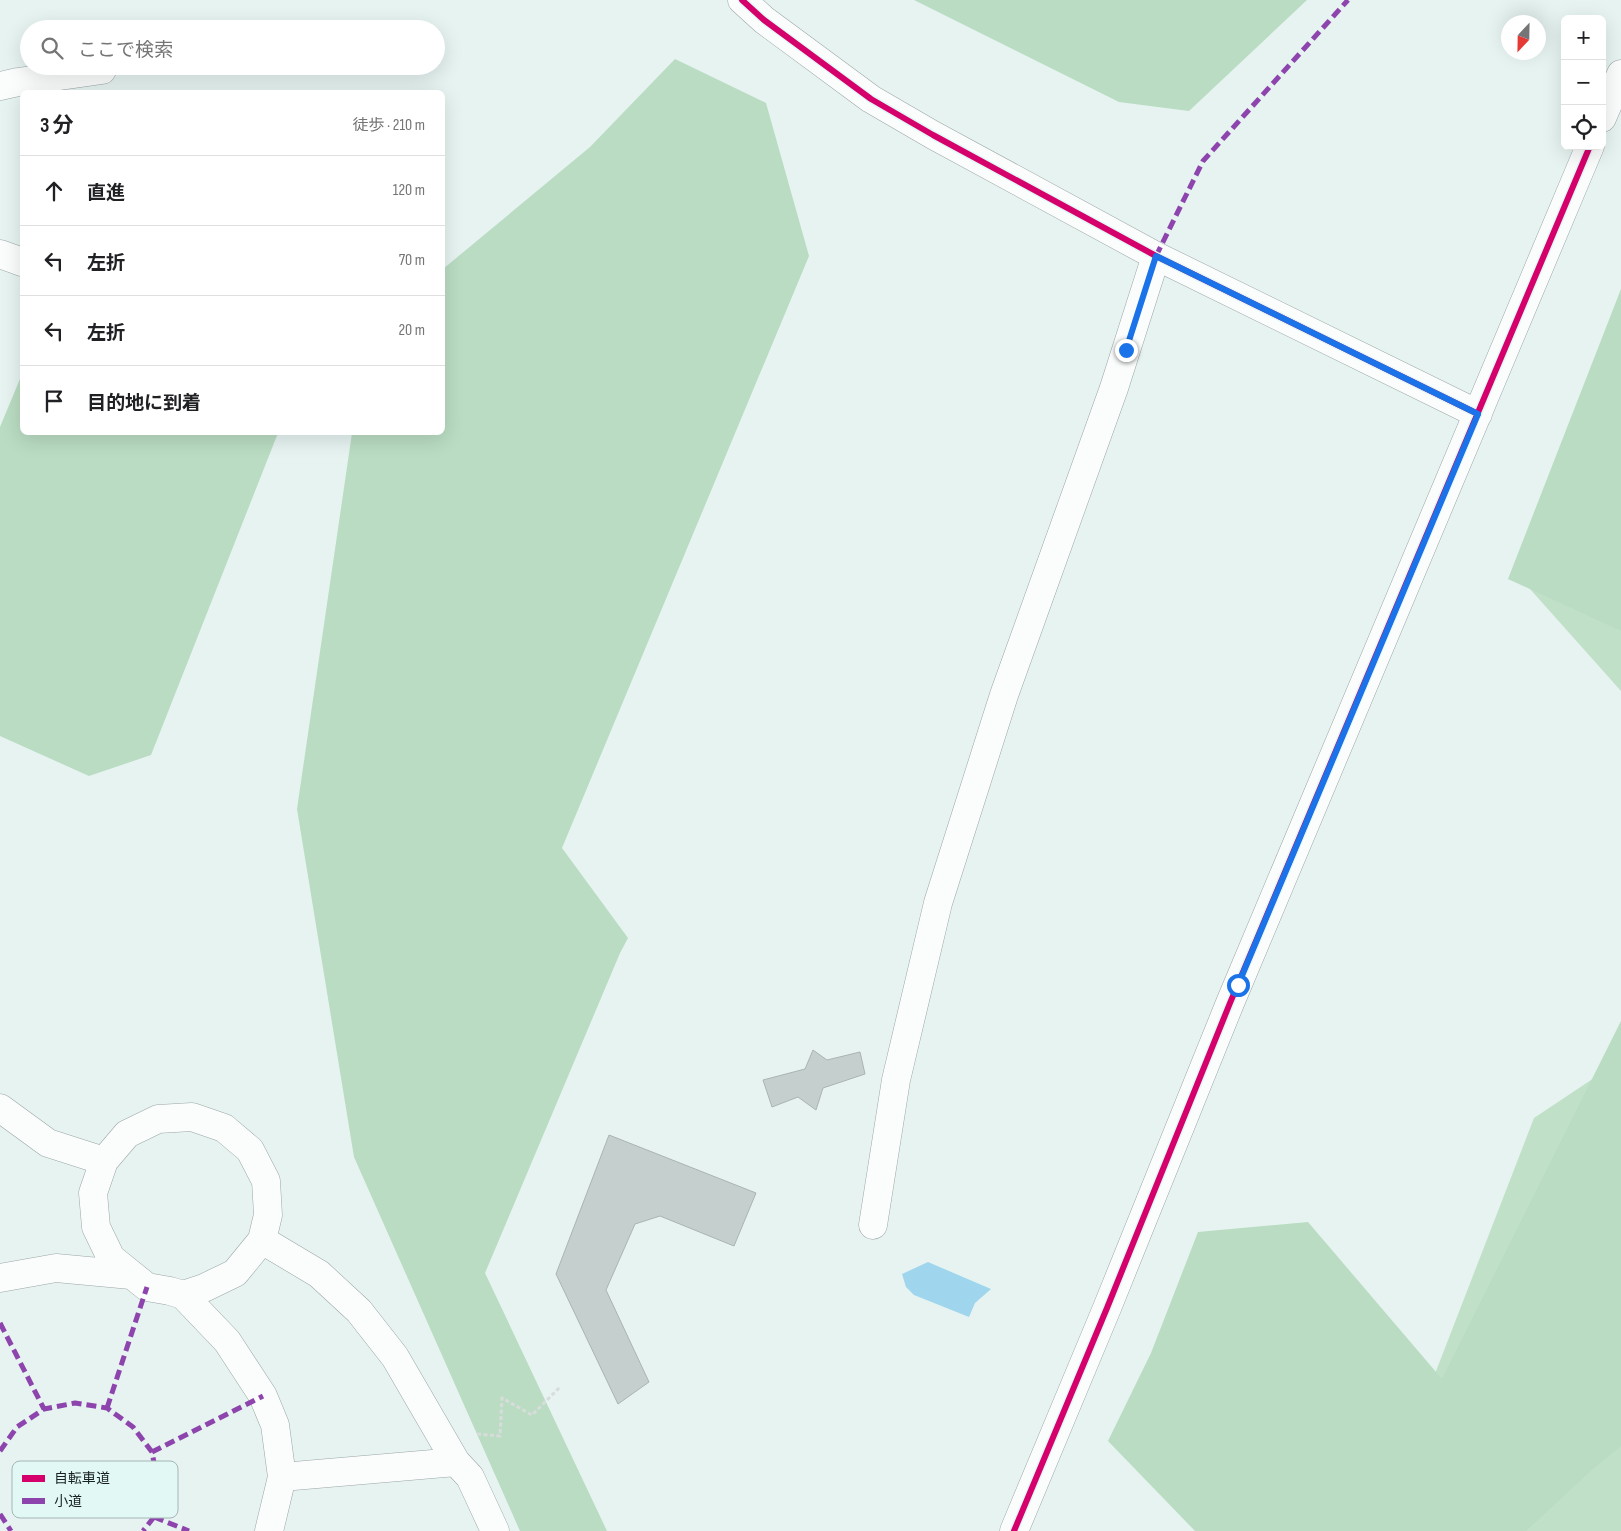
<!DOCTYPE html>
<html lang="ja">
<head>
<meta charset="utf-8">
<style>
  body { margin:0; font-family:"Sofia Sans Condensed","Noto Sans JP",sans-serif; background:#f6f6f6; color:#202124 }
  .controls { position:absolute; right:15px; top:15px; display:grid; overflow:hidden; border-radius:8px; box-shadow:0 5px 20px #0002 }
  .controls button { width:45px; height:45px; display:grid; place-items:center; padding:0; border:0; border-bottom:1px solid #e0e0e0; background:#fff; color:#202124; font:25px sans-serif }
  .compass { position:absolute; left:1501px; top:15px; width:45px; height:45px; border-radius:50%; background:#fff; box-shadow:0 5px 20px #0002; rotate:202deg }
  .stop { position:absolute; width:15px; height:15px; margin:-11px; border:4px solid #1a73e8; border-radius:50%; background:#fff }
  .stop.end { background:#1a73e8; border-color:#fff; box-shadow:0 1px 5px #0008 }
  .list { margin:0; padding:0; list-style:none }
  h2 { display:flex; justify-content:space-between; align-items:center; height:65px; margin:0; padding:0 20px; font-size:21px }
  h2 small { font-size:16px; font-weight:400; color:#757577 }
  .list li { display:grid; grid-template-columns:32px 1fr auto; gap:15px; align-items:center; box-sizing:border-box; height:70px; padding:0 20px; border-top:1px solid #e0e0e0 }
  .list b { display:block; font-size:19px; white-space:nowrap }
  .list em { font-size:16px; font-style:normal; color:#757577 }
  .icon { flex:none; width:28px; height:28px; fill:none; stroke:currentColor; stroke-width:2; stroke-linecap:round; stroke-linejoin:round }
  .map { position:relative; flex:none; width:1621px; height:1531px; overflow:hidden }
  .search { position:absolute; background:#fff; box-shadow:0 5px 20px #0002; left:20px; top:20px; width:425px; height:55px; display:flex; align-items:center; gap:12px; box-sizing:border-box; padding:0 18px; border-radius:28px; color:#757577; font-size:19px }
  .panel { position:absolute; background:#fff; box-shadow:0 5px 20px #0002; left:20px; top:90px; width:425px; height:345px; border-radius:8px }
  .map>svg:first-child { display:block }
  .green { fill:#c1e0c8 }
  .forest { fill:#b9dcc2 }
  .water { fill:#9fd6ed }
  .building { fill:#c4cfce; stroke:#aab4b3 }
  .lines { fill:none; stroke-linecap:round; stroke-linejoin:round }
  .minor-casing { stroke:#9ca6a5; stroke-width:29 }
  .path { stroke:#d8dddc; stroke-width:3; stroke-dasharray:4 2.5; stroke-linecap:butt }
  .minor { stroke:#fbfdfd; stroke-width:28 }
  .quiet { stroke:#8e44ad; stroke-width:5; stroke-dasharray:10 5; stroke-linecap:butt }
  .cycleway-casing { stroke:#e1f8f5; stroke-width:9 }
  .cycleway { stroke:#d6006c; stroke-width:6 }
  .route { stroke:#1a73e8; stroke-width:6 }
  .key { fill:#e1f8f5; stroke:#a5b7b5; stroke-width:1 }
  .key-label { font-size:14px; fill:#18201f }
</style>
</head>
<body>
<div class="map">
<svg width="1621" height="1531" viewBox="0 0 1621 1531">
  <rect width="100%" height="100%" fill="#e6f3f1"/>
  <path class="green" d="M1621,413V691L1530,589L1615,435Z
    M1621,1060V1531H1387L1378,1521L1534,1118Z"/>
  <path class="forest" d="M914,0H1307L1189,111L1119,102Z
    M675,59L766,103L809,256L562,848L628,938L620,953L485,1273L607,1531H520L354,1157L297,809L352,433L442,432L443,269L590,147Z
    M1621,289V631L1508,579Z
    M22,374V432L278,433L151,755L89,776L0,736V427Z
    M1621,1021V1446L1594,1468L1526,1531H1195L1108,1441L1151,1353L1198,1232L1308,1222L1442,1379Z"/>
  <path class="water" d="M928,1262L991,1289L975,1303L969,1317L914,1295L906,1287L902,1274Z"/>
  <path class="building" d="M813,1050L827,1060L860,1052L865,1074L823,1088L816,1110L798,1097L772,1107L763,1080L805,1069Z
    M609,1135L756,1193L734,1246L660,1216L635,1224L606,1290L649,1382L618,1404L556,1274Z"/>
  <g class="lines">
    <g class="minor-casing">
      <path id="minor" d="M742,0L764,20L871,99L933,135L1156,256L1478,414
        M0,86L18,82L102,70
        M1602,118L1621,74
        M0,254L22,262
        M0,1108L48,1143L104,1161
        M192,1117L224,1128L250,1150L266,1181L268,1215L262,1240L235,1273L204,1288L183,1295L170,1291L147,1287L111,1258L96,1227L93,1193L104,1161L127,1134L158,1119Z
        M873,1225L896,1080L938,903L1004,695L1114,388L1156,256
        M262,1240L319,1274L359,1311L395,1357L456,1462L470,1477L495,1531
        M0,1278L56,1268L131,1275
        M183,1295L227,1341L263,1396L275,1425L282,1477L269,1531
        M282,1477L456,1462
        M1014,1531L1107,1308L1230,1003L1590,146"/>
    </g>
    <path class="path" d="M477,1434L500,1436L502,1398L532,1415L560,1387"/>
    <use href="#minor" class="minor"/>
    <path class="quiet" d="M1156,256L1203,161L1348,0
      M0,1323L44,1409
      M107,1408L147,1287
      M0,1451L17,1427L44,1409L75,1403L107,1408L133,1427L152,1452L158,1484L154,1517L143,1531
      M152,1452L263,1396
      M0,1514L11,1531
      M154,1517L189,1531"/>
    <g class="cycleway-casing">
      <path id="cycleway" d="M742,0L764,20L871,99L933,135L1156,256L1478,414
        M1014,1531L1107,1308L1230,1003L1590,146"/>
    </g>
    <use href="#cycleway" class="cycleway"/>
  </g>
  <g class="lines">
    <path class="route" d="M1126,350L1156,256L1478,414L1238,985"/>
  </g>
  <rect x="12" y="1461" width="166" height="57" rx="8" class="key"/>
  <rect x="22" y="1475" width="23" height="7" fill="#d6006c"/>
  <rect x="22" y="1498" width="23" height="6" fill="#8e44ad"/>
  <g class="key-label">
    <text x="54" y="1483">自転車道</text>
    <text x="54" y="1506">小道</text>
  </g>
</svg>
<div class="controls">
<button>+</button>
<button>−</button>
<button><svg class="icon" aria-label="locate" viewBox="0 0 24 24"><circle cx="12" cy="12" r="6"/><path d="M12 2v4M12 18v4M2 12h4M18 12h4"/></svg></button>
</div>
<svg class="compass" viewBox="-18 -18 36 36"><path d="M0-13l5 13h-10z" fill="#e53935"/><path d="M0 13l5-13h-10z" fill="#757577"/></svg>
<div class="stop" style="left:1238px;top:985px"></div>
<div class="stop end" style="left:1126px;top:350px"></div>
<div class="search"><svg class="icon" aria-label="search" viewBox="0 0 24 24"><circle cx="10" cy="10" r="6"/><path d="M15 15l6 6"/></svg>ここで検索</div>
<section class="panel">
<h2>3 分<small>徒歩 · 210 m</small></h2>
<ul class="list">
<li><svg class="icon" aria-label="ahead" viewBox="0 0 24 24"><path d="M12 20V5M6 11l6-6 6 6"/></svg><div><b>直進</b></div><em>120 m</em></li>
<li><svg class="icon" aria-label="left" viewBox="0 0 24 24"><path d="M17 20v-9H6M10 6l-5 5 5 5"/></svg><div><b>左折</b></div><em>70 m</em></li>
<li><svg class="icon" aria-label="left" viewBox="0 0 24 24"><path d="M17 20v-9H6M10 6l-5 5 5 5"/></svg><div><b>左折</b></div><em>20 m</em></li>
<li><svg class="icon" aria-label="arrive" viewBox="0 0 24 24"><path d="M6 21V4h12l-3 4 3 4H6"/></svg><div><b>目的地に到着</b></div></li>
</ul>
</section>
</div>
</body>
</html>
